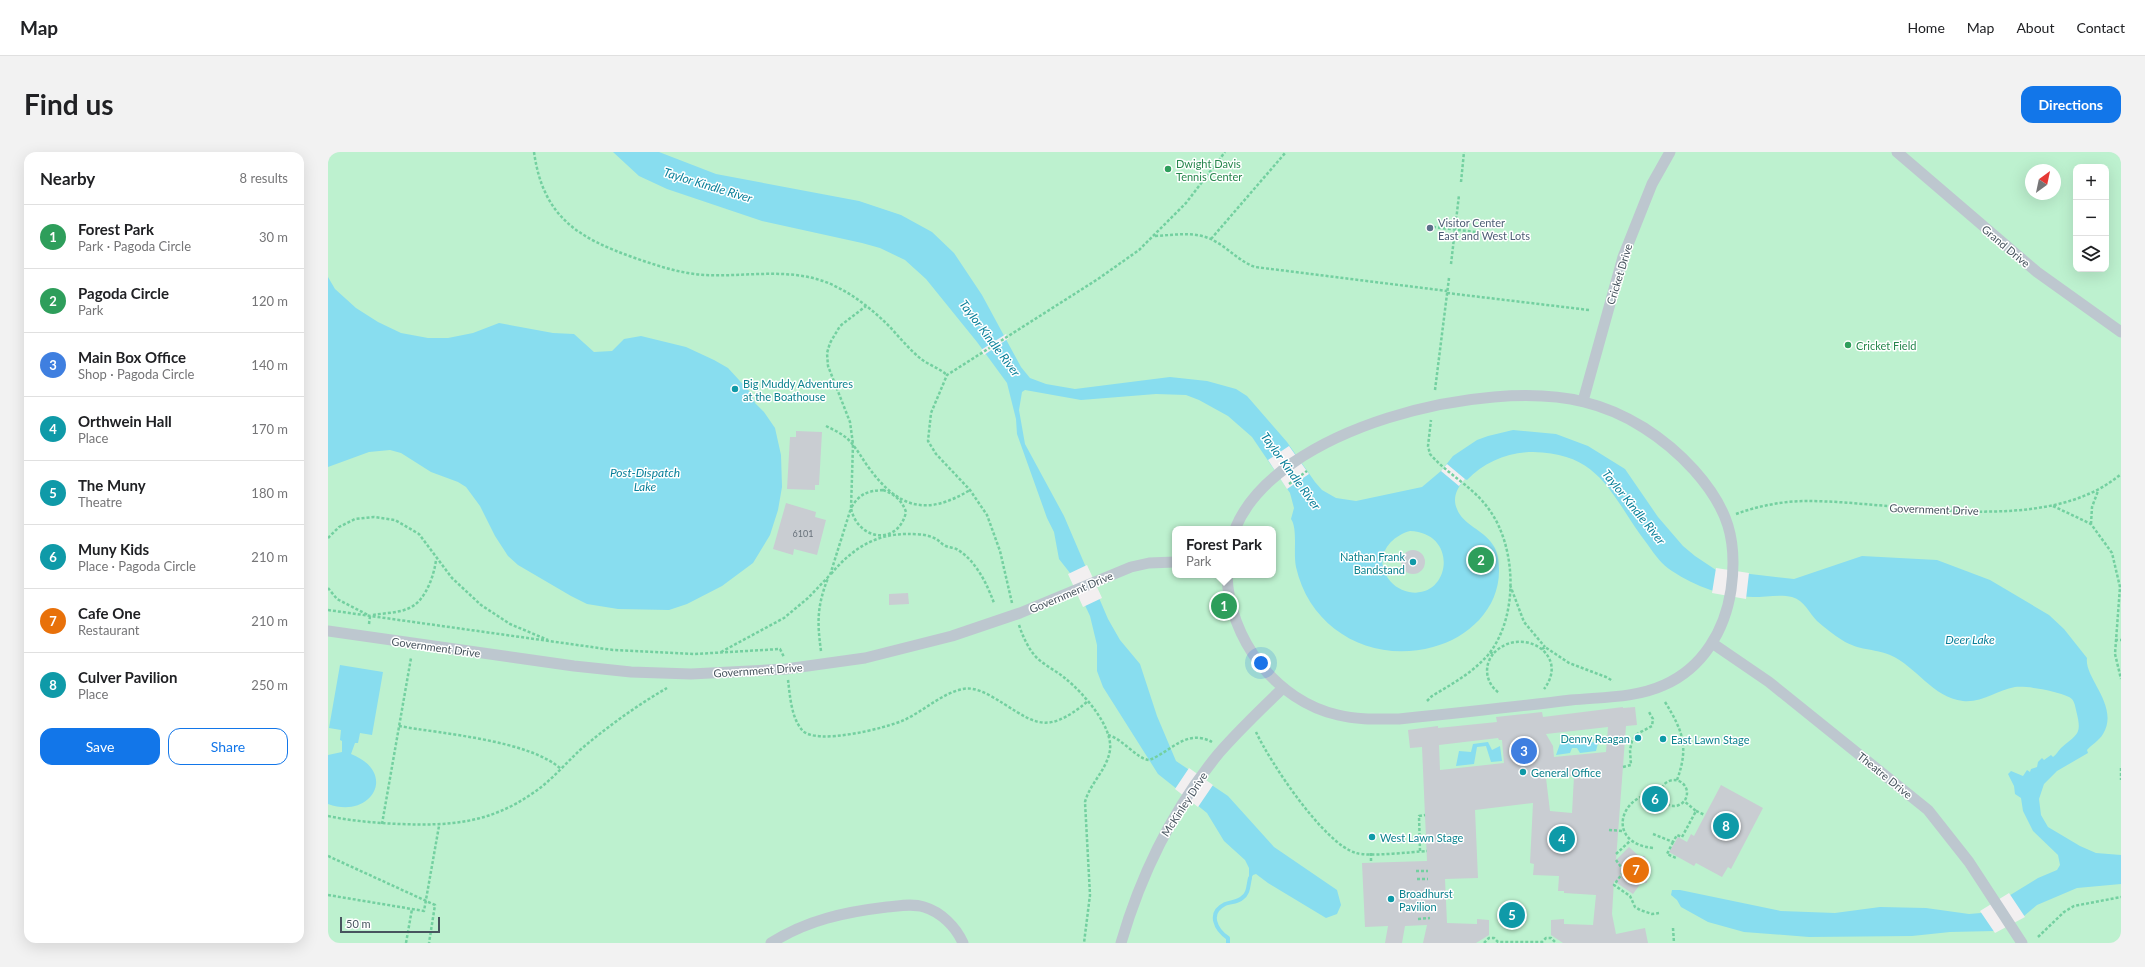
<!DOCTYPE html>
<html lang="en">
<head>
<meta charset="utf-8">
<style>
  body { margin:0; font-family:Lato,sans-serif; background:#f2f2f2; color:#202124 }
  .controls { position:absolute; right:12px; top:12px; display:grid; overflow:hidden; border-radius:8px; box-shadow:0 4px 16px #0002 }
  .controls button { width:36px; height:36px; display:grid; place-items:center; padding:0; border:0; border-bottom:1px solid #e0e0e0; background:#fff; color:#202124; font:20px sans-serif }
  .compass { position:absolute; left:1697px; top:12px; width:36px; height:36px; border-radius:50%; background:#fff; box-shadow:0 4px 16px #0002; rotate:33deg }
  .scale { position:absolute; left:12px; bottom:10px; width:100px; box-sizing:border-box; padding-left:4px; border:2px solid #47545e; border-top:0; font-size:11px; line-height:14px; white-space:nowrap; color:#47545e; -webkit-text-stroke:3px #fff; paint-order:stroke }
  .you { position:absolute; left:933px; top:511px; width:14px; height:14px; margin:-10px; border:3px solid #fff; border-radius:50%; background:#1a73e8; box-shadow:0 0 0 6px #1a73e833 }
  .badge { display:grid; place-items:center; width:26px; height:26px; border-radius:50%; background:#1276e9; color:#fff; font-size:13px; font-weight:700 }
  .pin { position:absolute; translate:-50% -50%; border:2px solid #fff; box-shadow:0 1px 4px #0006 }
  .popup { position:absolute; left:844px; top:374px; width:104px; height:52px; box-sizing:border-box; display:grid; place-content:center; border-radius:8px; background:#fff; filter:drop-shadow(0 1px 3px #0005); font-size:13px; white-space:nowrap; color:#757577 }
  .popup b { font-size:15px; color:#202124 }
  .popup::after { content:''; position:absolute; left:50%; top:100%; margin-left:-8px; border:8px solid transparent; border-top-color:#fff }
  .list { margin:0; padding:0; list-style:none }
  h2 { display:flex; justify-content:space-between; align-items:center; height:52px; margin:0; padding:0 16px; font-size:17px }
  h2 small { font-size:13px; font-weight:400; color:#757577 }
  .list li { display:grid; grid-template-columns:26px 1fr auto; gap:12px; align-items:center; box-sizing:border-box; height:64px; padding:0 16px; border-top:1px solid #e0e0e0 }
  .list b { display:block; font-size:15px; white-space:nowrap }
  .list p { margin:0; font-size:13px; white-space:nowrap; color:#757577 }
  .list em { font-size:13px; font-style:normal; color:#757577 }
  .actions { display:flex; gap:8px; padding:12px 16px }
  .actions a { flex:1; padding:9px 0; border:1px solid #1276e9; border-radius:12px; text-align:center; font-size:14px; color:#1276e9 }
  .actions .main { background:#1276e9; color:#fff }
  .icon { flex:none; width:22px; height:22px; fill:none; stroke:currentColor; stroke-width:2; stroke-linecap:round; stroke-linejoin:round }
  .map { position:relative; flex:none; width:1793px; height:791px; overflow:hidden; border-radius:12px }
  header { display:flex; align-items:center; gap:24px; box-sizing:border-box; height:56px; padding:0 20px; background:#fff; border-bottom:1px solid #e0e0e0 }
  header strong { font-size:19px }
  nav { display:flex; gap:22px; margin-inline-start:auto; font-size:14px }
  .intro { display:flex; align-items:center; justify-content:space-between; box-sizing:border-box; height:96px; padding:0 24px }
  h1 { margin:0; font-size:28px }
  .button { padding:10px 18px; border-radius:12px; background:#1276e9; color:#fff; font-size:14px; font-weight:700 }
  main { display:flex; gap:24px; padding:0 24px }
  aside { flex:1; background:#fff; border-radius:12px; box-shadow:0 4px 16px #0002 }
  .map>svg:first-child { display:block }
  .green { fill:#bdf1cf; fill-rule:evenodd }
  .water { fill:#88ddef; fill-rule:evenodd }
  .pier { fill:#f2eff0 }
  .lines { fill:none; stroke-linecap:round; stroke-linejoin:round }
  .stream { stroke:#88ddef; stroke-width:4 }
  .building { fill:#c9cdd2; fill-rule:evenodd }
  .path { stroke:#73d0a0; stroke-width:2.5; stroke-dasharray:3 2; stroke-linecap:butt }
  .minor { stroke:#bdc7cf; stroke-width:11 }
  .leisure-dot { fill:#2e9e5b; stroke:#fff; stroke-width:1.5 }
  .service-dot { fill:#5c6f8a; stroke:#fff; stroke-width:1.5 }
  .culture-dot { fill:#0f9aa8; stroke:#fff; stroke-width:1.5 }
  .labels { text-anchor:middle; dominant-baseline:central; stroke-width:3; stroke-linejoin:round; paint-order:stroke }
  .number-label { font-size:9px; fill:#68727b }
  .leisure-label { font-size:11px; fill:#27864d; stroke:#fff; text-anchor:start }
  .service-label { font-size:11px; fill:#4e5e75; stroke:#fff; text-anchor:start }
  .street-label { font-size:11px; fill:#47545e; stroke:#fff }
  .culture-label { font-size:11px; fill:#0d838f; stroke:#fff; text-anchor:start }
  .water-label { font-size:12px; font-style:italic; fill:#087f99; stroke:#fff }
</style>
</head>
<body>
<header>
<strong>Map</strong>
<nav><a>Home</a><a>Map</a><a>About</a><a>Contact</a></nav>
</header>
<div class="intro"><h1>Find us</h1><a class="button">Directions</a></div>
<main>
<aside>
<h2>Nearby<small>8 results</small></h2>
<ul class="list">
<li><span class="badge" style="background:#2e9e5b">1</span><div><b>Forest Park</b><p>Park · Pagoda Circle</p></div><em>30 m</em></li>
<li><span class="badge" style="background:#2e9e5b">2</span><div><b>Pagoda Circle</b><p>Park</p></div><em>120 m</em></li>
<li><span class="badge" style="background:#3f7fe0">3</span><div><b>Main Box Office</b><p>Shop · Pagoda Circle</p></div><em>140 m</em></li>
<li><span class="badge" style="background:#0f9aa8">4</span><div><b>Orthwein Hall</b><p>Place</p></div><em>170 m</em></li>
<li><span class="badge" style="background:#0f9aa8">5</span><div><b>The Muny</b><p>Theatre</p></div><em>180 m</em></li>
<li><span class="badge" style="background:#0f9aa8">6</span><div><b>Muny Kids</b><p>Place · Pagoda Circle</p></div><em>210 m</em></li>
<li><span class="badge" style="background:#e8710a">7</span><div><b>Cafe One</b><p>Restaurant</p></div><em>210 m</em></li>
<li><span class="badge" style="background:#0f9aa8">8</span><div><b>Culver Pavilion</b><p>Place</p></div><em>250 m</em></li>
</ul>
<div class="actions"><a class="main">Save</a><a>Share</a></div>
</aside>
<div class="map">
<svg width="1793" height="791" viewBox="0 0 1793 791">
  <rect width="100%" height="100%" fill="#f2eff0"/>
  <path class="green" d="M0,0H1793V791H0ZM1748,15H1778V117H1748ZM1703,18H1727V42H1703ZM847,377H945V423H847Z"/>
  <path class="water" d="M285,0H331L388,22L531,49L573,63L604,80L626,101L654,143L693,215L702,226L718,232L747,237L842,225L879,229L908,237L919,244L959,290L987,330L994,338L1008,346L1028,349L1094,335L1113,319L1125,304L1149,288L1160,284L1185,278L1228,282L1260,294L1297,317L1330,365L1355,394L1367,404L1388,418L1466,427L1534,404L1609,408L1662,428L1721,463L1736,477L1759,506C1756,526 1792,554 1775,582C1771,589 1764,592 1759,598L1760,601L1729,619L1716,632L1711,647L1713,663L1720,675L1752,694L1768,701L1793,703V732L1749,736L1709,753L1696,764L1666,779L1622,780L1584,784L1481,785L1416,780L1380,770L1353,755L1349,748L1343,743L1344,738H1352L1453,759L1507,761L1552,755L1598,756L1641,762L1653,761L1710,726L1729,718L1732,713L1730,703L1705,679L1695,659L1693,646L1687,642L1686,634L1680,622L1683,619L1695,624L1699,618L1702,620L1703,617L1709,615L1710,610L1714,606L1716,608L1723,603L1725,605C1729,602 1730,599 1733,596C1751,581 1754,582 1748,558C1747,553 1746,547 1741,545C1728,539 1703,534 1687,535C1669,538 1654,551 1635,549C1605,546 1588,514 1562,503C1545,496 1531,499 1514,488C1506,483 1497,476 1489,469C1481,461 1477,449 1464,445C1453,442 1437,445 1425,445C1396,445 1368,435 1344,419C1334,413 1327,403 1320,393C1284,347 1275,301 1205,300C1180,300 1156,310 1139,328L1137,327C1129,336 1124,346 1129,357C1135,373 1156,378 1165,393C1170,400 1171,410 1171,419C1171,457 1140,486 1105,495C1044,512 982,478 968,415C965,401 970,377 963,367L966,356L962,341L924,285L900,264L871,248L858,243L828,242L753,248L697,238L694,240L691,258L697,292L736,364L780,467L792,488L812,512L829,564L848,609L900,644L946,695L1009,738L1013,753L1009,762L998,766L940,731L928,722L925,723L921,730V716L917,708L896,689L879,661L830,622L775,535L769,519V493L762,464L742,421L731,407L726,380L719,366L689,282L688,267L679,231L649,190L598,127L577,108L552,96L534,91L434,69L339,37L311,24ZM1082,379C1132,381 1122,448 1081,440C1071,438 1063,432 1058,423C1047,403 1063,384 1082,379Z
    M0,125L7,137L28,156L50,170L73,181L100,186H120L145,181L171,171L225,181L246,182L266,200L284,199L296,187L313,184L358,195L386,208L400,216L423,241L427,251L436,260L447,276L453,303L454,335L450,358L442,383L425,411L394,434L359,452L341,458L290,457L259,452L243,444L190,413L180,404L167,384L152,354L138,335L130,330L103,320L73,301L62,298L41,300L0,315Z
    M12,513L55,520L44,583L32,581L30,591H27L23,602C71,621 43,668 0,652V603L14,600V589L12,588L13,578L1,576Z
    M1254,584L1258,589L1270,591L1268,599L1252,601L1249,596H1244L1242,601L1228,603L1233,589L1248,590Z
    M1160,590L1164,598L1172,594L1174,609L1163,610L1158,594L1149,595L1146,612L1128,614L1131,599L1143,600L1145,592Z"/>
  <path class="pier" d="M678,182L681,186L656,203L653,198Z
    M961,294L981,322L959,337L940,308Z
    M1119,312L1137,327L1131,334L1113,319Z
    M759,413L774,446L755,455L740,422Z
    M1388,416L1421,421L1418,447L1384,441Z
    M861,616L885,633L870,655L847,637Z
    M1681,741L1697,765L1667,781L1652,759Z"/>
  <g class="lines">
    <path class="stream" d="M900,791V786C888,778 879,761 897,752C902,750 910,750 914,746C921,741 920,734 922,726"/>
  </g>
  <path class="building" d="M468,279L494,280L491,333H487V338L459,337L462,285H468Z
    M458,351L488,360L487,365L498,368L489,403L466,397L465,403L445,397Z
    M1073 410a12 12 0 1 1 24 0a12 12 0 1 1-24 0Z
    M580,441L581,452L561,453V442Z
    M1295,555V556L1307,555L1309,573L1298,574L1288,708L1301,695L1311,704H1317L1319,731H1313L1305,742L1286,729L1284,762L1288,782L1317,776L1320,791H1235L1223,783V768L1236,767V772L1265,773L1268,743L1236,741V739H1230L1231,724L1205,723L1206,712L1202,711L1205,651L1147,658L1150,726L1117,727L1119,771L1149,772V767L1161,768V783L1148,791H1095L1099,773L1077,774L1074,791H1057L1060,774L1037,775L1034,711L1099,709L1094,595L1082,596L1080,578L1110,574V576L1169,570L1168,565L1214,560L1215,565ZM1280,575L1278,600L1226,605L1225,594L1218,582ZM1170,586L1171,588H1174L1176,611L1112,618L1111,593ZM1246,624L1244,661L1222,659L1218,626Z
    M1393,633L1435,656L1403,717L1400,715L1394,725L1368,711L1366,714L1341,700L1350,685L1359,690L1363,682L1366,684Z"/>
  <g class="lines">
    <path class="path" d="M206,0C215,65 250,86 307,106C330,114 354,122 378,123C416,125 457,116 495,129C520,138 543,156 562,175C572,186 582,198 593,207C601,213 611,216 619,223
      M1133,30L1136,0
      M1105,75L1148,80
      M827,84C850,83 870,78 890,91C903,99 913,110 927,115L1119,139
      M883,87L958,0
      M1123,112L1131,43
      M1119,141L1261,158
      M1107,238L1121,126
      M498,274C508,279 519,284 525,293C531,300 535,308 541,316C571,357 599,364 642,338
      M961,332L979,319
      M555,338C566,342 574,348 578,360C570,395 529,388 523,356C531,342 539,339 555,338Z
      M1725,354L1763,372L1784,401L1792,435L1787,502L1793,527
      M1408,362C1430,354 1455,349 1479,349C1571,349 1718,386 1793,322
      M1763,372L1764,355L1770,339
      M0,386L11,375L27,367L46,365L67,368L91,382L124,426L153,453L182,472L220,488
      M503,422C523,398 546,382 579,382C587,382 598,382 606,386C610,387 612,391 616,393C620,396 626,395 630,398C648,409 659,432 666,451
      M1182,433L1196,470L1217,495
      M0,436L9,447L40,463
      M684,451L672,399L659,363L642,338L608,302L600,289L603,261L619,223L770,127L811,98L858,51L897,0
      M0,458L285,498L367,502L452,497L456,505
      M45,463C56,461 69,461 79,457C97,451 106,424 108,408
      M41,472L42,464
      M691,473C695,485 700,496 708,505C717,514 729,519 738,527C755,541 785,574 782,598C779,618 762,631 757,650L762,743L756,791
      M1787,488H1793
      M1214,497L1217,495L1241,511L1278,525L1285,529
      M493,499C489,470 489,454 500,426
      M393,500L456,466L480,446L502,423L523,356L525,292L522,270L500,214L499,201L502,191L512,174L538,154
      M1162,500L1165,502C1192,472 1243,502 1216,537
      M1165,502C1155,515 1158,531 1171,541
      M460,528C462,543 463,565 474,578C487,594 559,576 576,568C596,559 614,541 635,537C644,535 653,539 661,543C704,567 714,588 760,549
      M1099,549L1104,544C1124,532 1144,521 1160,503C1191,465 1189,394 1160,356C1144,334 1119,322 1102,302L1100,294L1103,268
      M1337,550C1355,579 1361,595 1349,628
      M71,574C114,582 201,588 233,617
      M928,580C942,610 996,692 1028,701C1041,705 1083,700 1099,699
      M780,583C795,587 809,607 821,608C843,600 858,576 884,590
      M1295,615L1303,613L1302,598L1304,589L1309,582L1324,574L1325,567L1321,560
      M1793,616V628
      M1333 641a13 13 0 1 1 26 0a13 13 0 1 1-26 0Z
      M1368,659L1377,663
      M0,664C24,669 48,671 72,672C123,674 162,671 205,641C223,629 237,612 252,598C279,575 308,554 339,536
      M54,672L83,506
      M1281,678L1295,679
      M1325,682L1345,690L1349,683L1354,685L1368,659L1356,649
      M1345,690L1339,702L1348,706
      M1325,696C1276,691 1292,639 1333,641
      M1092,699L1091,664L1097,663
      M1043,701V711
      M1288,702L1302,689
      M0,704L107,753L101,791
      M1288,708L1296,719L1286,733L1302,744L1307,755L1312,758L1324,762L1331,761
      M1088,719H1100
      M1089,727H1100
      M0,743L96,759L111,674
      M1090,767L1102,766
      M1345,776L1346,791
      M1710,785L1736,760L1746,754L1793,745
      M78,791L84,757
      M1156,791L1161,786H1166L1170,790H1214L1218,786H1223L1228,791"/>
    <path class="minor" d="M1569,0L1709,120L1793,180
      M1255,249L1295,105L1324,32L1342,0
      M899,423C901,487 948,549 1010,563C1030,568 1051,567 1071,567C1129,561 1186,555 1243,548C1274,545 1308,546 1336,533C1375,516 1397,478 1403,438C1410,388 1400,356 1366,318C1337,286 1298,260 1256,250C1158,225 948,275 907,377
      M0,479L246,514L303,520L363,522L458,517L537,506L624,484L692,461L803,415L821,411L847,410
      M1384,491L1441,530L1600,658L1641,710L1694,791
      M443,791C479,768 517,760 559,755C571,754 584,751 596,755C613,760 628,775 635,791
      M793,791C813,722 845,657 891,601C911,578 933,557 955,536"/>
  </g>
  <g class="leisure-dot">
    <circle cx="840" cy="17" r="4"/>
    <circle cx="1520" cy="193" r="4"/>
  </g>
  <circle class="service-dot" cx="1102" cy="76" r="4"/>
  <g class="culture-dot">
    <circle cx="407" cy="237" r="4"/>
    <circle cx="1085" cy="410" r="4"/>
    <circle cx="1310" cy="586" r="4"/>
    <circle cx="1335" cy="587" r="4"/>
    <circle cx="1195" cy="620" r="4"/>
    <circle cx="1044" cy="685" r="4"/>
    <circle cx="1063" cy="747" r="4"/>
  </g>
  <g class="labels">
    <g class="number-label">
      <text x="475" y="381">6101</text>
    </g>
    <g class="leisure-label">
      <text x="848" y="11">Dwight Davis<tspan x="848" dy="13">Tennis Center</tspan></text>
      <text x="1528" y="193">Cricket Field</text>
    </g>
    <g class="service-label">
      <text x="1110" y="70">Visitor Center<tspan x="1110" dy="13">East and West Lots</tspan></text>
    </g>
    <g class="street-label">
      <text transform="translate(1678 94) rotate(40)">Grand Drive</text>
      <text transform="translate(1291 122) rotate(-73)">Cricket Drive</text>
      <text transform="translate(1606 357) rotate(2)">Government Drive</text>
      <text transform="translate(743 440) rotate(-23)">Government Drive</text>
      <text transform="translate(108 495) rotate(8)">Government Drive</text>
      <text transform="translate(430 518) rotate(-4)">Government Drive</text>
      <text transform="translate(1557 623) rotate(39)">Theatre Drive</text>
      <text transform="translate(856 652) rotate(-57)">McKinley Drive</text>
    </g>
    <g class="culture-label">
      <text x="415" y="231">Big Muddy Adventures<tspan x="415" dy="13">at the Boathouse</tspan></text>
      <text x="1077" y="404" text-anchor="end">Nathan Frank<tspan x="1077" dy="13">Bandstand</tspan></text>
      <text x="1302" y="586" text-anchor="end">Denny Reagan</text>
      <text x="1343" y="587">East Lawn Stage</text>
      <text x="1203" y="620">General Office</text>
      <text x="1052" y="685">West Lawn Stage</text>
      <text x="1071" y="741">Broadhurst<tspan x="1071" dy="13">Pavilion</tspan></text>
    </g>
    <g class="water-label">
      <text transform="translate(380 33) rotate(17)">Taylor Kindle River</text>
      <text transform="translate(662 186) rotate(53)">Taylor Kindle River</text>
      <text transform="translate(963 319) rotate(54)">Taylor Kindle River</text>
      <text x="317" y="320">Post-Dispatch<tspan x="317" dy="14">Lake</tspan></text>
      <text transform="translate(1306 355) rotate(51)">Taylor Kindle River</text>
      <text x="1642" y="487">Deer Lake</text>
    </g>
  </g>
</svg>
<div class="controls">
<button>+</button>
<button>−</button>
<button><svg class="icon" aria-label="layers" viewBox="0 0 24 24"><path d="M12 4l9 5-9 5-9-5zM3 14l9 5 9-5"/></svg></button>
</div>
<svg class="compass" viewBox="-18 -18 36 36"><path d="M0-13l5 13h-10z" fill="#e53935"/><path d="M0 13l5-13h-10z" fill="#757577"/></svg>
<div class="scale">50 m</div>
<div class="you"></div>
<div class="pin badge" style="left:896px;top:454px;background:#2e9e5b">1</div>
<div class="popup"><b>Forest Park</b>Park</div>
<div class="pin badge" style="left:1153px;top:408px;background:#2e9e5b">2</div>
<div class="pin badge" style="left:1196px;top:599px;background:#3f7fe0">3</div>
<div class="pin badge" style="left:1234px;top:687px;background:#0f9aa8">4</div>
<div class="pin badge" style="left:1184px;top:763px;background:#0f9aa8">5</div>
<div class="pin badge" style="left:1327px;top:647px;background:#0f9aa8">6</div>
<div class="pin badge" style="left:1308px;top:718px;background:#e8710a">7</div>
<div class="pin badge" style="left:1398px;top:674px;background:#0f9aa8">8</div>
</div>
</main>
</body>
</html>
